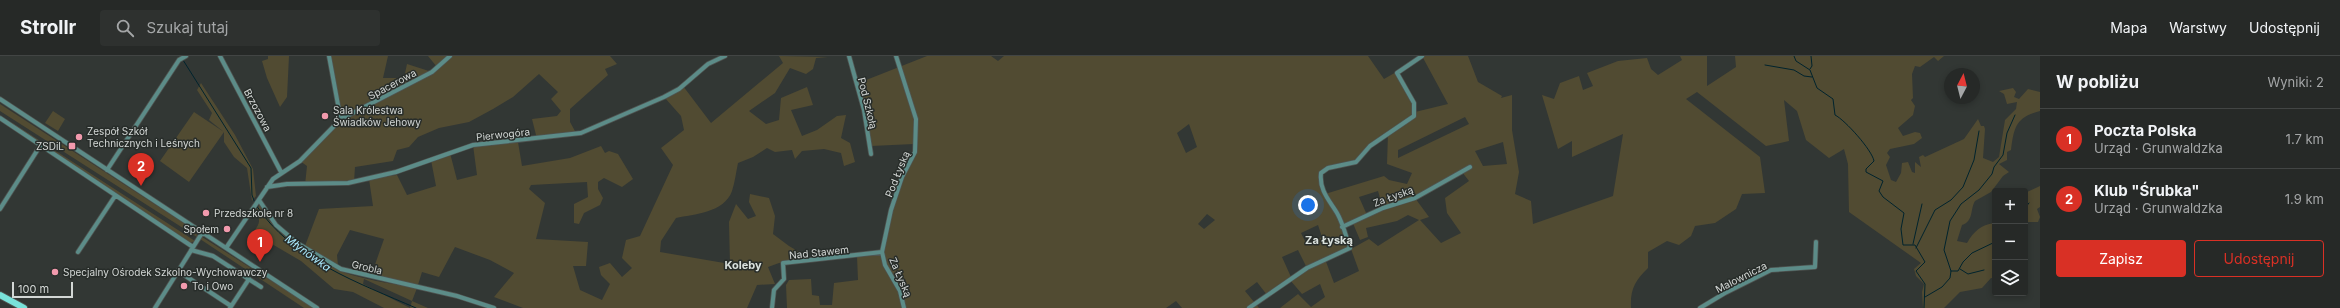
<!DOCTYPE html>
<html lang="pl">
<head>
<meta charset="utf-8">
<style>
  body { margin:0; font-family:Inter,sans-serif; background:#2e312f; color:#f1f3f6 }
  .controls { position:absolute; right:12px; bottom:12px; display:grid; overflow:hidden; border-radius:4px; box-shadow:0 2px 6px #0003 }
  .controls button { width:36px; height:36px; display:grid; place-items:center; padding:0; border:0; border-bottom:1px solid #424544; background:#262927; color:#f1f3f6; font:20px sans-serif }
  .compass { position:absolute; left:1944px; top:12px; width:36px; height:36px; border-radius:50%; background:#262927; box-shadow:0 2px 6px #0003; rotate:7deg }
  .scale { position:absolute; left:12px; bottom:10px; width:61px; box-sizing:border-box; padding-left:4px; border:2px solid #d3d7d5; border-top:0; font-size:11px; line-height:14px; white-space:nowrap; color:#d3d7d5; -webkit-text-stroke:3px #282d2a; paint-order:stroke }
  .you { position:absolute; left:1308px; top:149px; width:14px; height:14px; margin:-10px; border:3px solid #fff; border-radius:50%; background:#1a73e8; box-shadow:0 0 0 6px #1a73e833 }
  .badge { display:grid; place-items:center; width:26px; height:26px; border-radius:50%; background:#d93025; color:#fff; font-size:13px; font-weight:700 }
  .pin { position:absolute; translate:-50% -33px; filter:drop-shadow(0 1px 2px #0008) }
  .pin::after { content:''; position:absolute; top:21px; width:14px; height:12px; background:inherit; clip-path:polygon(0 0,100% 0,50% 100%) }
  .list { margin:0; padding:0; list-style:none }
  h2 { display:flex; justify-content:space-between; align-items:center; height:52px; margin:0; padding:0 16px; font-size:17px }
  h2 small { font-size:13px; font-weight:400; color:#a4a6a7 }
  .list li { display:grid; grid-template-columns:26px 1fr auto; gap:12px; align-items:center; box-sizing:border-box; height:60px; padding:0 16px; border-top:1px solid #424544 }
  .list b { display:block; font-size:15px; white-space:nowrap }
  .list p { margin:0; font-size:13px; white-space:nowrap; color:#a4a6a7 }
  .list em { font-size:13px; font-style:normal; color:#a4a6a7 }
  .actions { display:flex; gap:8px; padding:12px 16px }
  .actions a { flex:1; padding:9px 0; border:1px solid #d93025; border-radius:4px; text-align:center; font-size:14px; color:#d93025 }
  .actions .main { background:#d93025; color:#fff }
  .icon { flex:none; width:22px; height:22px; fill:none; stroke:currentColor; stroke-width:2; stroke-linecap:round; stroke-linejoin:round }
  .map { position:relative; flex:none; width:2040px; height:252px; overflow:hidden }
  header { display:flex; align-items:center; gap:24px; box-sizing:border-box; height:56px; padding:0 20px; background:#262927; border-bottom:1px solid #424544 }
  header strong { font-size:19px }
  nav { display:flex; gap:22px; margin-inline-start:auto; font-size:14px }
  .search { width:280px; height:36px; background:#2e312f; display:flex; align-items:center; gap:10px; box-sizing:border-box; padding:0 14px; border-radius:4px; color:#a4a6a7; font-size:15px }
  main { display:flex }
  aside { flex:1; background:#262927 }
  .map>svg:first-child { display:block }
  .green { fill:#514b32; fill-rule:evenodd }
  .lines { fill:none; stroke-linecap:round; stroke-linejoin:round }
  .stream { stroke:#00232d; stroke-width:1 }
  .minor-casing { stroke:#4f5451; stroke-width:5.5 }
  .primary-casing { stroke:#4f5451; stroke-width:8 }
  .minor { stroke:#5c8c88; stroke-width:4 }
  .primary { stroke:#79e2da; stroke-width:6 }
  .poi-dot { fill:#f29aad; stroke:#282d2a; stroke-width:1.5 }
  .labels { text-anchor:middle; dominant-baseline:central; stroke-width:3; stroke-linejoin:round; paint-order:stroke }
  .street-label { font-size:10px; fill:#d3d7d5; stroke:#282d2a }
  .poi-label { font-size:10px; fill:#d3d7d5; stroke:#282d2a; text-anchor:start }
  .neighbourhood-label { font-size:11px; font-weight:bold; fill:#dae1dd; stroke:#282d2a }
  .water-label { font-size:11px; font-style:italic; fill:#aae9fd; stroke:#282d2a }
</style>
</head>
<body>
<header>
<strong>Strollr</strong>
<div class="search"><svg class="icon" aria-label="search" viewBox="0 0 24 24"><circle cx="10" cy="10" r="6"/><path d="M15 15l6 6"/></svg>Szukaj tutaj</div>
<nav><a>Mapa</a><a>Warstwy</a><a>Udostępnij</a></nav>
</header>
<main>
<div class="map">
<svg width="2040" height="252" viewBox="0 0 2040 252">
  <rect width="100%" height="100%" fill="#323734"/>
  <path class="green" d="M268,0H289L287,41L280,51L267,22L262,5L268,3Z
    M329,0H388L383,22H404L407,8L432,16L437,11L428,0H610L617,8L605,13L608,19L570,53V66L576,77L537,83L532,63L557,60L561,55L551,43L558,36L539,18L513,41L493,53L469,66L439,72L418,81L409,91L397,94L393,105L355,111L354,126L305,129L307,110L300,105L337,67L339,53Z
    M779,0L828,1L816,2L813,13L806,18L790,12L775,37L749,55L766,68L779,64L781,42L807,31L813,49L791,54L802,80L817,74L837,60L846,59L841,82L850,87L855,106L844,110L841,97L824,93L802,95L795,103L792,94L775,96L767,92L753,101L738,107C736,116 735,126 732,135C724,157 694,158 676,162L661,185L660,196L730,208L729,166L736,148L748,163L756,160L749,146L750,138L769,142L775,160L773,178L789,190L813,204L779,207L768,211L775,228L757,229L747,252H523L494,241L514,217L490,204L455,191L439,221L422,216L417,232L371,220L384,183L350,174L337,199L338,210L305,190L319,153L373,150L369,123L397,119L407,139L436,130L431,104L450,97L457,124L477,119L473,89L518,86L522,110L570,102L601,90L605,97L609,95L618,98L633,123L622,131L604,122L598,126V133L603,142L600,149L584,157L579,168L574,167V148L588,141L587,126L531,129L529,133L545,147L536,183L588,186L586,210H573L580,234L602,244L610,228L601,219L599,211L610,207L622,221L632,212L622,202L626,184L640,180L673,109L661,92L684,74L681,60L665,42L683,30L711,67L783,7Z
    M927,0H991L998,5L1004,0H1368L1384,23L1398,15L1414,47L1415,56L1448,48L1422,0H1468L1478,26L1502,40L1501,42L1512,39V74L1519,116L1515,138L1531,145L1533,168L1613,140L1623,78L1572,101V85L1558,93L1542,39L1554,43L1560,27L1579,20L1583,34L1593,30L1587,17L1618,5L1647,2L1651,13L1658,19L1682,4L1680,0H1707V30L1736,11L1735,0H1944L1938,5L1934,1L1920,11L1915,10L1912,18L1913,42L1911,44L1915,50L1913,59L1898,72L1903,80L1915,76L1920,77L1922,82L1914,88L1890,93L1887,97L1890,101L1886,109L1891,124L1896,126L1901,117L1902,107L1908,106L1912,116L1915,117V106L1921,111L1919,101L1923,99L1925,101L1964,83L1978,63L1981,70H1984L1985,73L1983,102L1993,106L1999,101L2005,64L2016,53L2017,46L2007,48L2004,38L1999,35L2013,32L2016,36L2014,41L2019,43L2028,33L2040,36V55C2016,61 2014,71 2011,94L2007,96V104L1999,108L2009,116L2003,120L1991,136L1975,145C1970,153 1974,165 1962,169L1957,185L1967,187C1974,175 1981,169 1994,167L1995,163V222H1991L1982,232L1960,236L1944,252H1923L1922,236L1924,228L1916,220L1914,213L1921,207L1849,156L1848,108L1844,93L1829,102L1806,84L1797,55L1784,44L1789,85L1766,90L1697,36L1686,43L1760,101L1765,137L1742,138L1736,153L1715,167L1695,170L1691,180L1679,189L1667,185L1648,196V212C1635,225 1630,233 1631,252H1280L1298,238L1311,251L1325,241L1320,228L1302,238L1290,224L1307,212L1298,194L1282,201L1291,221L1267,239L1257,226L1245,235L1259,252H1182L1176,245L1166,252H787L786,229L789,224L811,223L812,239L819,240L820,249H832L834,227L858,224L857,200L882,196C886,171 893,146 902,122C906,110 915,101 914,88L871,90L872,102L856,28ZM1465,61L1469,68L1398,102V94ZM1189,68L1197,91L1186,97L1177,77ZM1388,78L1387,108L1412,117L1407,128L1389,124L1384,120L1325,138L1321,117L1323,114L1360,103L1370,90ZM1503,86L1507,108L1483,110L1475,95ZM1462,116L1469,125L1445,142L1447,157L1461,177L1441,187L1420,164L1429,161L1415,142ZM1378,135L1383,152L1367,159L1359,141ZM1207,158L1215,164L1204,173L1198,168ZM1408,159L1419,164L1378,190L1369,183L1351,193L1359,215L1334,227L1325,203L1350,192L1342,171L1352,165L1360,184L1368,181L1366,172L1397,165ZM1318,169L1322,181L1307,189L1301,177Z
    M201,27L235,79L253,113L256,140L252,145L247,112L234,101L224,86V76L189,126L160,105L194,56L224,76L209,64L212,57L197,34Z
    M0,48L196,175L197,181L0,55Z
    M53,55L65,63L58,75L45,67Z
    M11,66L195,185L190,187L17,73Z
    M2040,130V151L2037,153L2040,161L2038,166H2025V137Z
    M260,149C271,177 312,202 339,214C357,223 395,228 417,232L412,245L428,252H384L353,236L334,233L301,205L253,177C259,168 262,165 255,155ZM364,223L412,245L410,252L363,228Z
    M202,181L314,252H304L200,183Z"/>
  <g class="lines">
    <path class="stream" d="M1794,0L1796,5L1810,14L1817,32L1833,43L1835,59C1845,64 1872,94 1874,105L1866,113V116L1883,125L1879,135L1883,141L1904,157L1901,173L1903,189H1915L1925,206L1916,215L1925,228L1924,252
      M183,4L251,112L252,139L255,147
      M1765,9L1794,14L1804,20L1812,21
      M1810,13L1812,10L1811,0
      M256,149C292,204 359,227 416,252
      M2025,152L2029,147
      M1913,188L1922,148
      M1916,192L1935,154L1951,144L1963,131L1974,104L1979,75
      M1960,213L1968,218L1984,214
      M1951,215H1958L1963,206L1972,197L1995,186
      M1925,241L1942,231L1950,222L1951,215L1944,194L1950,165L1961,148L1979,134L1992,118L1994,111L2003,99L2007,77L2015,59"/>
    <g class="minor-casing">
      <path id="minor" d="M220,0L281,116
        M849,0L864,54L871,98
        M896,0L916,63L915,96L902,121L891,154L882,196L885,209L900,235L904,252
        M0,43L317,252
        M0,62L193,191
        M338,63L345,61L432,16L450,0
        M107,114L179,4L186,0
        M267,131L287,128L348,127L396,116L473,89L581,77L664,41L679,33L708,8L725,0
        M259,144L276,169L297,187L341,213L457,240L494,252
        M0,153L40,90
        M1342,171L1383,152L1415,142L1470,111
        M226,192L273,123L300,105L337,67L339,54L329,0
        M191,194L213,200L261,231
        M78,196L115,140
        M178,215L231,250
        M155,252L202,177
        M230,252L249,223
        M772,252L774,234L784,223L783,207L882,196
        M1249,252L1307,212L1350,192C1346,181 1343,167 1337,157C1329,144 1319,134 1321,117L1328,112L1356,106L1370,90L1414,60V47L1397,17L1422,0
        M1700,252L1725,237L1771,214L1815,211L1816,186"/>
    </g>
    <g class="primary-casing">
      <path id="primary" d="M0,239L24,252"/>
    </g>
    <use href="#minor" class="minor"/>
    <use href="#primary" class="primary"/>
  </g>
  <g class="poi-dot">
    <circle cx="325" cy="60" r="4"/>
    <circle cx="79" cy="81" r="4"/>
    <rect x="68" y="86" width="8" height="8" rx="2"/>
    <circle cx="206" cy="157" r="4"/>
    <circle cx="227" cy="173" r="4"/>
    <circle cx="55" cy="216" r="4"/>
    <circle cx="184" cy="230" r="4"/>
  </g>
  <g class="labels">
    <g class="street-label">
      <text transform="translate(392 28) rotate(-28)">Spacerowa</text>
      <text transform="translate(868 47) rotate(76)">Pod Szkołą</text>
      <text transform="translate(258 54) rotate(62)">Brzozowa</text>
      <text transform="translate(503 78) rotate(-6)">Pierwogóra</text>
      <text transform="translate(897 118) rotate(-68)">Pod Łyską</text>
      <text transform="translate(1393 140) rotate(-20)">Za Łyską</text>
      <text transform="translate(819 196) rotate(-6)">Nad Stawem</text>
      <text transform="translate(367 211) rotate(13)">Grobla</text>
      <text transform="translate(901 221) rotate(67)">Za Łyską</text>
      <text transform="translate(1741 221) rotate(-27)">Malownicza</text>
    </g>
    <g class="poi-label">
      <text x="333" y="54">Sala Królestwa<tspan x="333" dy="12">Świadków Jehowy</tspan></text>
      <text x="87" y="75">Zespół Szkół<tspan x="87" dy="12">Technicznych i Leśnych</tspan></text>
      <text x="64" y="90" text-anchor="end">ZSDiL</text>
      <text x="214" y="157">Przedszkole nr 8</text>
      <text x="219" y="173" text-anchor="end">Społem</text>
      <text x="63" y="216">Specjalny Ośrodek Szkolno-Wychowawczy</text>
      <text x="192" y="230">To i Owo</text>
    </g>
    <g class="neighbourhood-label">
      <text x="1329" y="184">Za Łyską</text>
      <text x="743" y="209">Koleby</text>
    </g>
    <g class="water-label">
      <text transform="translate(308 197) rotate(36)">Młynówka</text>
    </g>
  </g>
</svg>
<div class="controls">
<button>+</button>
<button>−</button>
<button><svg class="icon" aria-label="layers" viewBox="0 0 24 24"><path d="M12 4l9 5-9 5-9-5zM3 14l9 5 9-5"/></svg></button>
</div>
<svg class="compass" viewBox="-18 -18 36 36"><path d="M0-13l5 13h-10z" fill="#e53935"/><path d="M0 13l5-13h-10z" fill="#a4a6a7"/></svg>
<div class="scale">100 m</div>
<div class="you"></div>
<div class="pin badge" style="left:260px;top:206px">1</div>
<div class="pin badge" style="left:141px;top:130px">2</div>
</div>
<aside>
<h2>W pobliżu<small>Wyniki: 2</small></h2>
<ul class="list">
<li><span class="badge">1</span><div><b>Poczta Polska</b><p>Urząd · Grunwaldzka</p></div><em>1.7 km</em></li>
<li><span class="badge">2</span><div><b>Klub &quot;Śrubka&quot;</b><p>Urząd · Grunwaldzka</p></div><em>1.9 km</em></li>
</ul>
<div class="actions"><a class="main">Zapisz</a><a>Udostępnij</a></div>
</aside>
</main>
</body>
</html>
